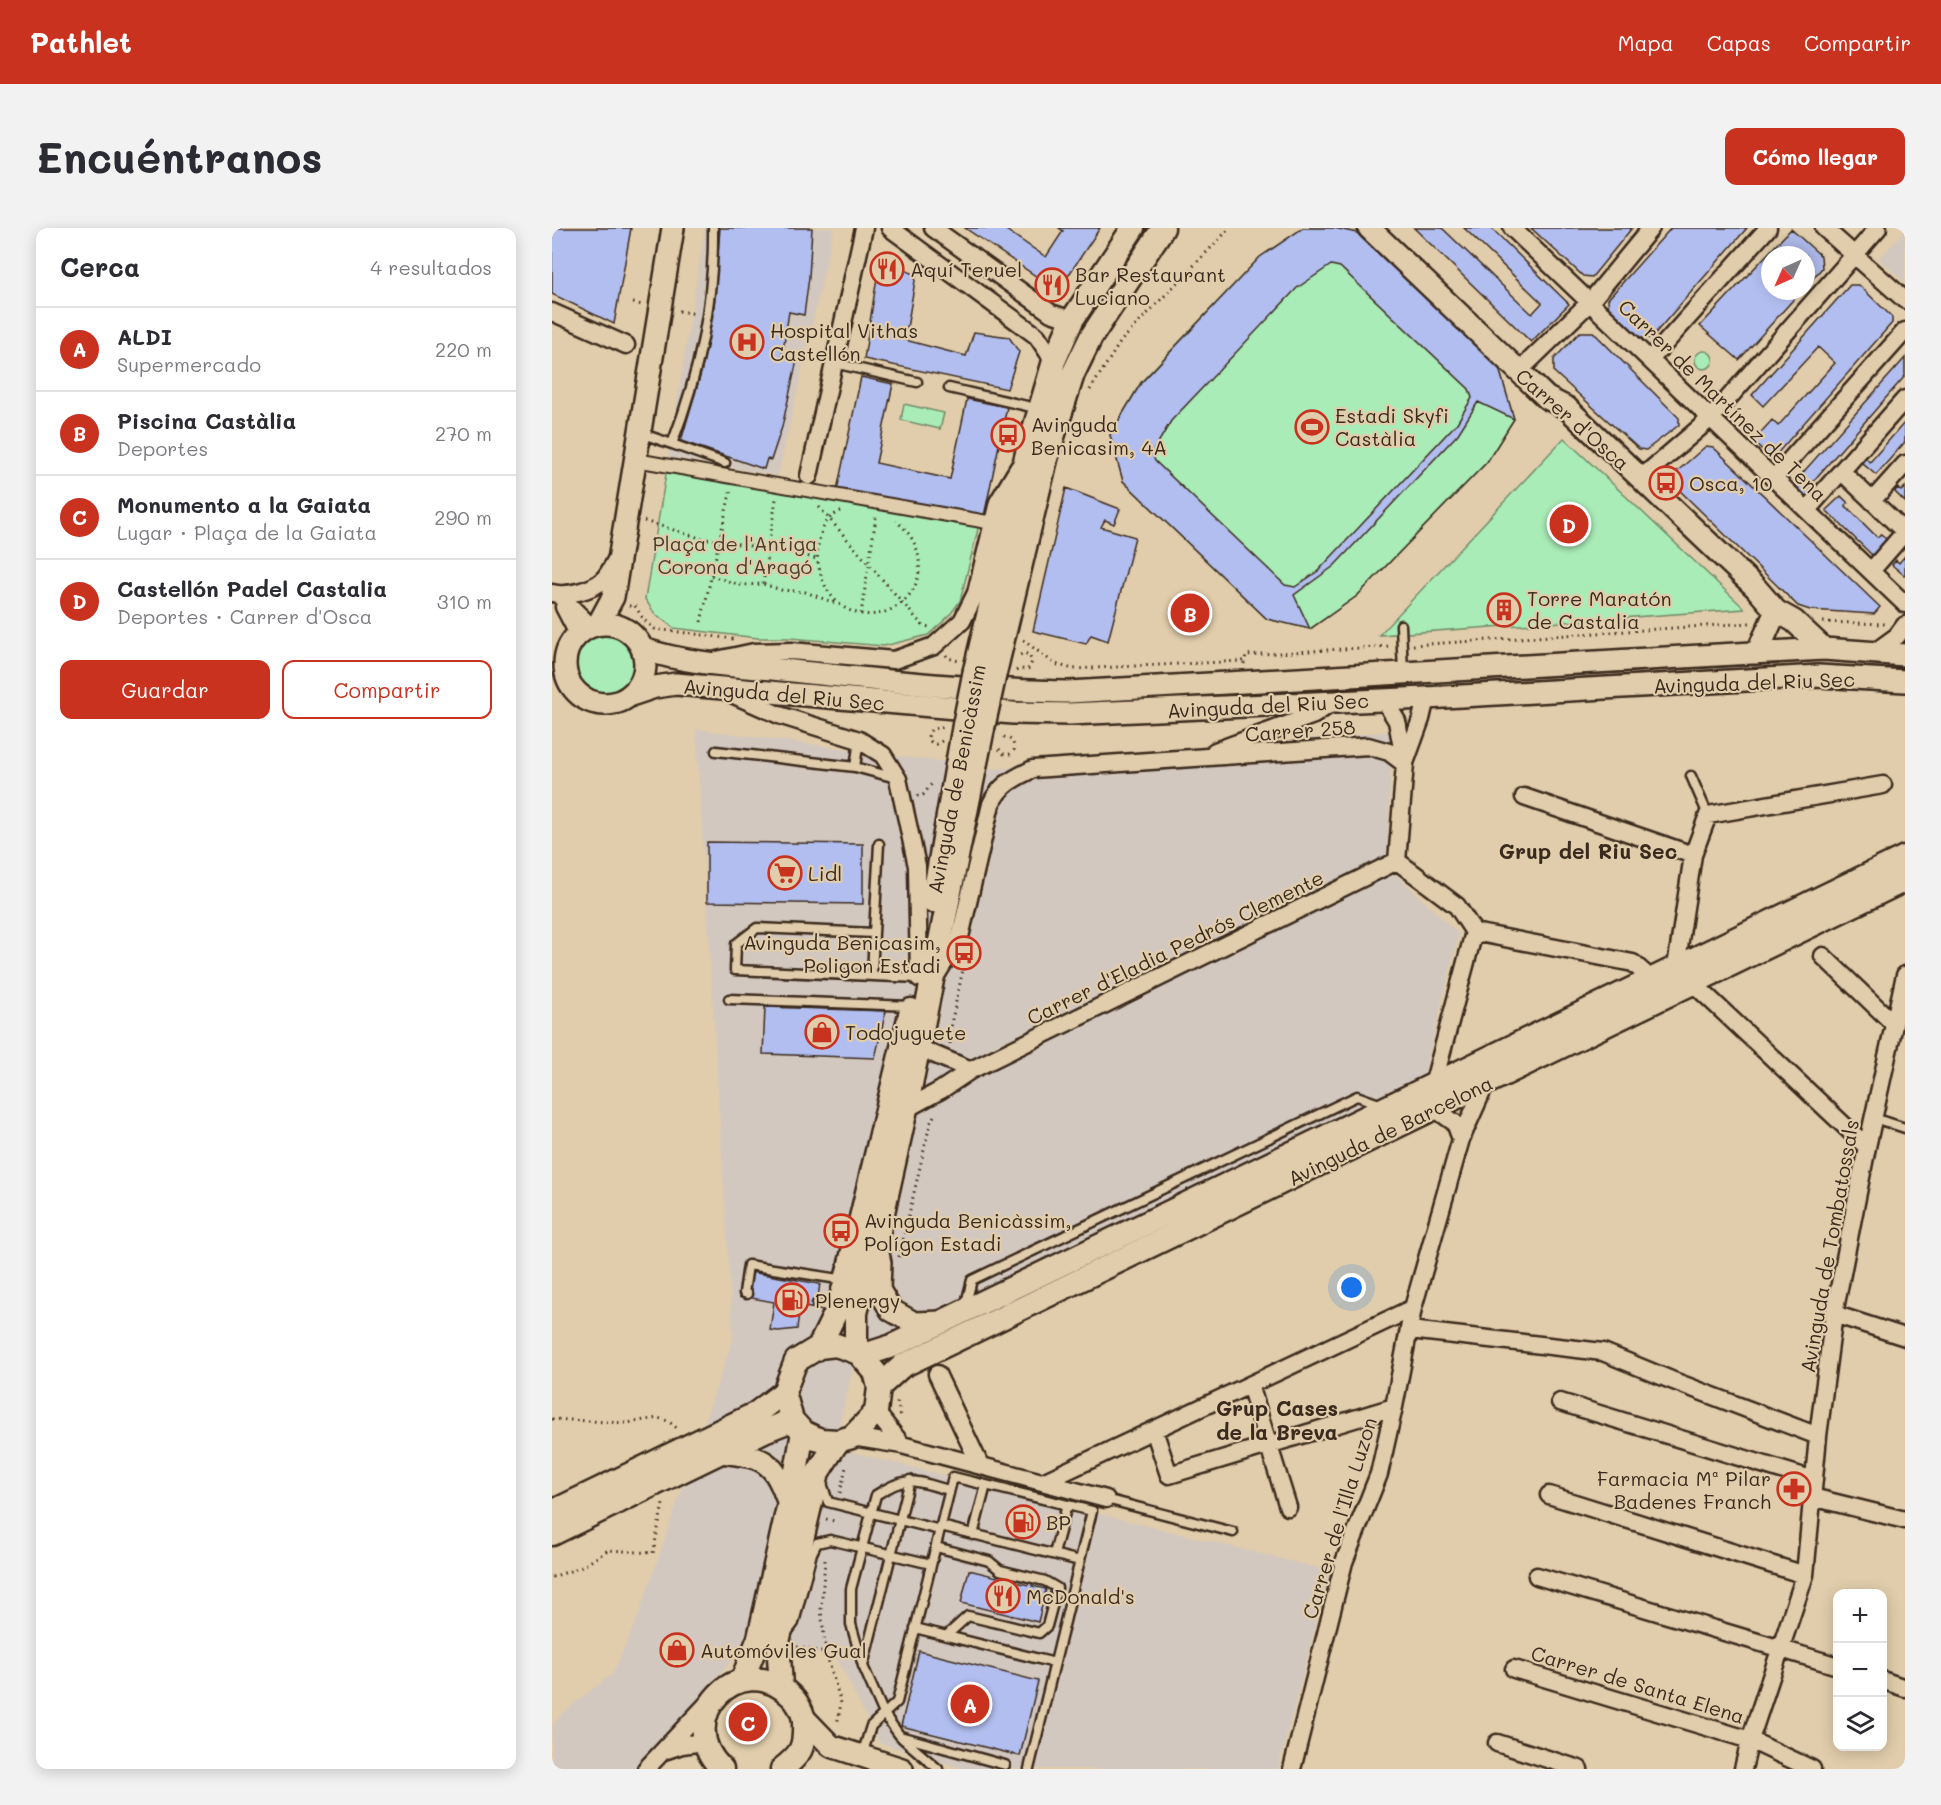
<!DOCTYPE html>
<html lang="es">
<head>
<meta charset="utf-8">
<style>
  body { margin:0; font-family:Mali,sans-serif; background:#f2f2f3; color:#2b2b33 }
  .controls { position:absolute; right:18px; bottom:18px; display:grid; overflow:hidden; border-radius:12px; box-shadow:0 3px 15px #0003 }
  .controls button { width:54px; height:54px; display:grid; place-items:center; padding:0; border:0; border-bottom:2px solid #e1e1e2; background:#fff; color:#2b2b33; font:30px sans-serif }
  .compass { position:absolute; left:1209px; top:18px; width:54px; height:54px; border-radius:50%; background:#fff; box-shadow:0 3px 15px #0003; rotate:225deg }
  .you { position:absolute; left:800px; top:1060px; width:21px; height:21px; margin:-15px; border:4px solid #fff; border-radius:50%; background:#1a73e8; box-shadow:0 0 0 9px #1a73e833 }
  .badge { display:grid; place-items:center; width:39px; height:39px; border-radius:50%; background:#c8321e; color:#fff; font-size:20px; font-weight:700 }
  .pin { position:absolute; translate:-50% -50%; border:3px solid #fff; box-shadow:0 2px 6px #0006 }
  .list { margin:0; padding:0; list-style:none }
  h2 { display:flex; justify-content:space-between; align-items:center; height:78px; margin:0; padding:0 24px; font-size:26px }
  h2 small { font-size:20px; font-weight:400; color:#7c7c81 }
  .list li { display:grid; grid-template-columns:39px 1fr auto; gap:18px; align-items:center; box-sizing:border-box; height:84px; padding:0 24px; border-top:2px solid #e1e1e2 }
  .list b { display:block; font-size:22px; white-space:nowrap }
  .list p { margin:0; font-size:20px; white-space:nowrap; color:#7c7c81 }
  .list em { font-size:20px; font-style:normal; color:#7c7c81 }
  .actions { display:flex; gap:12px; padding:18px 24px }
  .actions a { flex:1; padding:14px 0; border:2px solid #c8321e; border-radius:12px; text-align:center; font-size:21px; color:#c8321e }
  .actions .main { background:#c8321e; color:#fff }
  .icon { flex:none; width:33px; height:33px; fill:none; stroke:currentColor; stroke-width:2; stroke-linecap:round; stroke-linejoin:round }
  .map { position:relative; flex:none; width:1353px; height:1541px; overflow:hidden; border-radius:12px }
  header { display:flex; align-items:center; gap:36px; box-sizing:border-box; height:84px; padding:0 30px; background:#c8321e; color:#fff }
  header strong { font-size:28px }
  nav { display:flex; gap:33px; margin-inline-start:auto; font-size:21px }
  .intro { display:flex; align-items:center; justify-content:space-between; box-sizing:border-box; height:144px; padding:0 36px }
  h1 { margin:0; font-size:42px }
  .button { padding:15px 27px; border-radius:12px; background:#c8321e; color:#fff; font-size:21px; font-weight:700 }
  main { display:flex; gap:36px; padding:0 36px }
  aside { flex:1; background:#fff; border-radius:12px; box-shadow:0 3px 15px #0003 }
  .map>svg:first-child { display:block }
  .built { fill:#d3c8bf }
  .green { fill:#a9ecb7; stroke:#728b6a; stroke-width:1.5 }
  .building { fill:#b2beef; stroke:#3b2a1e; stroke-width:1.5; fill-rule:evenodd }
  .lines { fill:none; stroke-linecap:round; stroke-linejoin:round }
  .service-casing { stroke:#3b2a1e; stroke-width:13 }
  .pedestrian-casing { stroke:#3b2a1e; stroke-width:16 }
  .minor-casing { stroke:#3b2a1e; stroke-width:21 }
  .tertiary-casing { stroke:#3b2a1e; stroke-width:26 }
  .secondary-casing { stroke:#3b2a1e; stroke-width:27 }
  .path { stroke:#3b2a1e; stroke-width:3; stroke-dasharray:1.5 4.5; stroke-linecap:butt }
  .service { stroke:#e1cdab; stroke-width:8 }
  .pedestrian { stroke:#e1cdab; stroke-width:12 }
  .minor { stroke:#e1cdab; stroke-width:16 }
  .tertiary { stroke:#e1cdab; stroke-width:21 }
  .secondary { stroke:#e1cdab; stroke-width:22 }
  .secondary-bridge-casing { stroke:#3b2a1e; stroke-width:27; stroke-linecap:butt }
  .secondary-bridge { stroke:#e1cdab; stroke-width:22 }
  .labels { text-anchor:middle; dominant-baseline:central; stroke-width:4.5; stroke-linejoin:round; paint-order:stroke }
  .poi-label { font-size:20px; fill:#3b2a1e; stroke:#e1cdab; text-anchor:start }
  .street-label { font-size:20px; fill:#3b2a1e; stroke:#e1cdab }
  .park-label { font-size:20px; fill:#463d2d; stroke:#e1cdab }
  .neighbourhood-label { font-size:21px; font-weight:bold; fill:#3b2a1e; stroke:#e1cdab }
</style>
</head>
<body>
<header>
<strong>Pathlet</strong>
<nav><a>Mapa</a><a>Capas</a><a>Compartir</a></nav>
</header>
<div class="intro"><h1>Encuéntranos</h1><a class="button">Cómo llegar</a></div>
<main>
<aside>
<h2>Cerca<small>4 resultados</small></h2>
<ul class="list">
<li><span class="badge">A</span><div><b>ALDI</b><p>Supermercado</p></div><em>220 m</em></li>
<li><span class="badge">B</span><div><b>Piscina Castàlia</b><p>Deportes</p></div><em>270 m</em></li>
<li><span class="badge">C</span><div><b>Monumento a la Gaiata</b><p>Lugar · Plaça de la Gaiata</p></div><em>290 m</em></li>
<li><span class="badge">D</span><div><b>Castellón Padel Castalia</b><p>Deportes · Carrer d'Osca</p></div><em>310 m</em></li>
</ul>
<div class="actions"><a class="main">Guardar</a><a>Compartir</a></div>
</aside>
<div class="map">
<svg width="1353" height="1541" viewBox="0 0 1353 1541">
  <rect width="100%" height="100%" fill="#e1cdab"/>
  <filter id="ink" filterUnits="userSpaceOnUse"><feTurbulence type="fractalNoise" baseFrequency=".0167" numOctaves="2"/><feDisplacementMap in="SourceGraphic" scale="12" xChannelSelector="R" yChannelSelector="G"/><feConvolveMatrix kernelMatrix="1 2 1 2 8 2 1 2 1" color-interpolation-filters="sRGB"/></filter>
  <g filter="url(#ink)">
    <path class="built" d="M153,0H282L226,248L116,229Z
      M1353,2V55L1327,31Z
      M144,501L444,541L840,503L835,638L907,706L872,847L304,1128L282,1220L778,1343L726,1541H412L327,1515L284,1429L195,1415L85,1541H0V1500L9,1486L61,1445L86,1389L181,1110Z"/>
    <path class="green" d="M751,0H782L805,5L947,140L962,191L935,234L805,368L758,401L715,391L571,253L558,207L589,154L708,29Z
      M1143 132a9 9 0 1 1 18 0a9 9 0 1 1-18 0Z
      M352,176L392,185L388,201L349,192Z
      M1012,210L1193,381L827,407Z
      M116,234L429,289L408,373L397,388L376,407L332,418L238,410H206L122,400L103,386L93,371Z
      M24 436a29 29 0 1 1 58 0a29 29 0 1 1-58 0Z"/>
    <path class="building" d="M0,0H79L62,96L0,66Z
      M168,0H260L257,49L252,87L237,84L230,129L245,132L230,199L219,232L215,231L212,241L129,213L149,145L156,111L162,78Z
      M413,0H451L494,29L511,3L507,0H548L506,63Z
      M751,0H782L805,5L947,140L962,191L935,234L805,368L758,401L715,391L571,253L558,207L589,155L708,29ZM779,37L788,39L917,161L920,170L905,195L766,343L743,359L733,357L603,233L600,225L619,193L745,60Z
      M862,0H890L980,86L990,75L912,0H939L1017,76L979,114Z
      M979,0H1080L1040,49L1031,48Z
      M1119,0H1195L1099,110H1088L1057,83L1056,71Z
      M1239,1L1269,28L1270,40L1254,58V27H1218V63H1249L1187,132L1148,98Z
      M328,31L364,47L353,112L414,128L422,104L457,109L467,124L455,161L312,131Z
      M1298,57H1307L1340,89V95L1223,228L1215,226L1201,213L1220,192L1226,198L1283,135L1266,119L1211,178L1200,167Z
      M1028,104H1041L1127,190V197L1094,222L1087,221L1002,144V131Z
      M1353,130V148L1257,258L1262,263L1255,270L1244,258L1246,250Z
      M309,149L341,156L324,235L398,251L415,171L455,179L431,293L285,262Z
      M926,174L962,191L935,234L805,368L758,401L742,367L782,338L906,206Z
      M1353,194V214L1324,247L1310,235L1313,230L1318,234Z
      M1154,218L1161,219L1328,379L1322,386L1258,382L1246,378L1121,256L1122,246Z
      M1353,259V274L1343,264L1345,260L1349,263Z
      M514,260L568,281L562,296L553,292L549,299L583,309L556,413L539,407L534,416L481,403Z
      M1289,268L1296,275L1293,277L1325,309L1329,306L1336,313L1321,328L1274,282Z
      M1353,328V348L1340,337L1344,332L1347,335Z
      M951,371L959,378L952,385L945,378Z
      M155,614L311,616V676L155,674Z
      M213,779L334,783L323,830L211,826Z
      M198,1044L268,1056L264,1081L248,1078L245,1101L226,1103L218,1102L222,1074L194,1069Z
      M417,1342L445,1349L446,1347L453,1349L452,1351L476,1357L477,1355L481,1356L480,1358L494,1361L486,1394L409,1375Z
      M367,1423L486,1453L468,1528L349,1498Z"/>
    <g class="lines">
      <g class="service-casing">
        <path id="service" d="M282,135L365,154
          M397,160L488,181
          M88,205L120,216C147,145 162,77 161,0
          M120,216L173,235
          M849,397L851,445
          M307,512L303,539L344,550
          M164,523L303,539
          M1139,548L1156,587
          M322,705L327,616
          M320,748L322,705L205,700L184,716L183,742L367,750
          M177,771L359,778
          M1322,890L1353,900
          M195,1066L192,1065L196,1037L293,1052
          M265,1076L285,1080
          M413,1079L420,1052L805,868L830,877
          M270,1255L276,1274L388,1302
          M397,1262C362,1253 356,1246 324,1267L299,1361V1396L311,1438L332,1486L348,1508L453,1537
          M554,1271L681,1304
          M389,1298L528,1333
          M421,1307L434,1257
          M384,1319L437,1333L448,1342L493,1353L505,1360L495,1398L487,1405L416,1388L394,1408
          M502,1326L515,1277
          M363,1400L503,1435
          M236,1403L242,1395L260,1325L265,1315L278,1312L379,1336
          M311,1438L358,1252
          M350,1510L386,1541
          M310,1527L319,1498L345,1474L401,1249L540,1283L477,1541"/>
      </g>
      <g class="pedestrian-casing">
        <path id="pedestrian" d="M84,232L441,295"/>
      </g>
      <g class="minor-casing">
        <path id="minor" d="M338,0L485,108L502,133
          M381,0L499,85L520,92
          M960,0L1353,376
          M1272,0L1353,72
          M0,84L74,117
          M1098,132L1216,0
          M967,143L1038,74L1099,0
          M1289,243L1353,304L1319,343
          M257,248L312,0
          M1089,250L1159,190L1326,0
          M1222,250L1353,103
          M1320,273L1353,236
          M1255,282L1353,171
          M0,365C15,369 40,362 51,352C57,346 61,337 65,330
          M7,367L38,398
          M12,379L26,406
          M1323,424L1345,408L1353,397
          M165,432L202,424L239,423L342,432L382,418L410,393L424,365L446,274L467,239
          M175,464L227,487L307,512L331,527L346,551L365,638L367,750
          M832,472L845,493L853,536L845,633L905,678L922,704L881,857
          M663,523L762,487L781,474
          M853,535L869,491L874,470
          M972,569L1141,627
          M922,704L1081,735L1099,751
          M1271,728L1342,796
          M1124,739L1141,627L1156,587L1331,557
          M385,746L408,709L439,576C448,556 463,550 481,541L816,518L837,524L853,536
          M1141,755L1315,919
          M367,820L419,842
          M882,880L903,895L909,911
          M354,881L389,862L419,842L845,633
          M1282,1086L1353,1109
          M858,1102L1051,1124L1119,1152L1266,1208
          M385,1146L428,1237
          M698,1157L736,1279
          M1008,1174L1262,1252
          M324,1184L350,1217
          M602,1202L617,1247L842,1179
          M300,1209L350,1217L554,1271
          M491,1254L861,1080
          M997,1267L1253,1347
          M1260,1269L1353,1292
          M985,1348L1286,1438
          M962,1441L1198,1512L1260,1541
          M1330,1452L1353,1460
          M945,1515L1027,1541
          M112,1523L130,1517L152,1514
          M94,1541L157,1474
          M740,1541L792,1334L827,1246L842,1179L861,1080L909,911L934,855
          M1191,1541L1198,1512L1253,1347L1266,1208L1282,1086L1315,919L1353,747"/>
      </g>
      <g class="tertiary-casing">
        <path id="tertiary" d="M817,0L995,170L1015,180L1204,360L1224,383L1242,393L1272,421
          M47,395L61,369L121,0
          M13 436a40 40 0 1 1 80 0a40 40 0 1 1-80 0Z
          M91,421C141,438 197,438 249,444C338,453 427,463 517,464L1272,421L1353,427
          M1205,425L1224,383
          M82,466L103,459L124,456L461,485L517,486L874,470L1267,448L1353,453
          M324,1016L328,1035L327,1062L339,1082L362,1095L390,1094
          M169,1224C214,1229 222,1233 237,1276
          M252,1490L279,1518L350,1541"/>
      </g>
      <g class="secondary-casing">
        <path id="secondary" d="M423,442L475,225L502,133L520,92L581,0
          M443,445L494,231L521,146L539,109L611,0
          M431,500L354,881L324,1016L317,1033L304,1085V1124L284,1117L267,1119L244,1133L232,1164L240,1192L251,1204L268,1212L286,1213L300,1209L324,1184L327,1159L323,1144L309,1128L340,1118L1353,629
          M381,673L412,497
          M267,1119L286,1080L294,1052L359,782
          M327,1159L350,1138L400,1114L1353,652
          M0,1284L203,1186L232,1164
          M0,1306L212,1203L240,1192
          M190,1452L207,1410L244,1243L251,1204
          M229,1458L226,1414L266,1244L286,1213
          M170,1541C118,1491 188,1419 238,1467C245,1473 252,1485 252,1495C253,1520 249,1526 230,1541"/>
      </g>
      <path class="path" d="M81,75L91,77
        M127,83L144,86
        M538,162L569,113L678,0
        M267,279L371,398L378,399
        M289,283C285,285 280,288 277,291C268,300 264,322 266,334C280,421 384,388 365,322C361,310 354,301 344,293
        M92,293L148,310L243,325L265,331
        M159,348L189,357L211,356L229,362L253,364L283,375
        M211,356L224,271
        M77,378H83L92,392L103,401L182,411
        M309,386L324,289
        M149,394L179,261
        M1271,394L1333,396
        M471,412L503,436L521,441L691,433
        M861,417L1198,395
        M394,427L396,430L407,433
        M692,436L694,427L839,418
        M464,443C472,438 476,447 480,433L477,427L472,425L466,428
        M390,513L384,516L379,514L376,509C380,495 384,503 392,499
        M447,521L452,526H458L462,522C462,511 458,511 449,508
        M365,568L371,567L382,553
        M398,816L400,792L412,737
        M347,1029L378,896L384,884
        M345,1174L349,1188
        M0,1191L74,1195L106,1190L116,1193L126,1201
        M288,1265L294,1239
        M274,1291L282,1293
        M273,1332L269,1382L274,1425L289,1475L285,1497
        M0,1349L30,1339L56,1322L101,1325L111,1276
        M245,1419L274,1425"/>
      <use href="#service" class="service"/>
      <use href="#pedestrian" class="pedestrian"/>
      <use href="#minor" class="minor"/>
      <use href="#tertiary" class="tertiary"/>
      <use href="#secondary" class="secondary"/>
      <g class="secondary-bridge-casing">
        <path id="secondary-bridge" d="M412,497L423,442
          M431,500L443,445"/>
      </g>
      <use href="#secondary-bridge" class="secondary-bridge"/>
    </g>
  </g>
  <defs>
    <g id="restaurant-ring" transform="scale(1.725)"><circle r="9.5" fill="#e1cdab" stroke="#c8321e" stroke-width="1.5"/><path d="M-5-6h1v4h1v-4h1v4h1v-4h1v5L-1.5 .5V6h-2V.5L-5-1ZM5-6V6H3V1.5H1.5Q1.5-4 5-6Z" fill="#c8321e"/></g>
    <g id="hospital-ring" transform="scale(1.725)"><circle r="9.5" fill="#e1cdab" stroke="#c8321e" stroke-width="1.5"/><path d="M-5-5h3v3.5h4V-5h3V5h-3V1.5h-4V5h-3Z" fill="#c8321e"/></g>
    <g id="stadium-ring" transform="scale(1.725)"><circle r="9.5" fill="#e1cdab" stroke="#c8321e" stroke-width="1.5"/><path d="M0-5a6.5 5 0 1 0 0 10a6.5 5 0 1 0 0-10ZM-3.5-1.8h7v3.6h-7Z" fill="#c8321e"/></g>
    <g id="bus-ring" transform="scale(1.725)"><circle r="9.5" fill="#e1cdab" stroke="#c8321e" stroke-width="1.5"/><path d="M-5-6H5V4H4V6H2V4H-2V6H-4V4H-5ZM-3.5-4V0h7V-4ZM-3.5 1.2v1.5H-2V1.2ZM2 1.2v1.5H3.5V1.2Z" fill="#c8321e"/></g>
    <g id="building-ring" transform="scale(1.725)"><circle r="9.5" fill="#e1cdab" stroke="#c8321e" stroke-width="1.5"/><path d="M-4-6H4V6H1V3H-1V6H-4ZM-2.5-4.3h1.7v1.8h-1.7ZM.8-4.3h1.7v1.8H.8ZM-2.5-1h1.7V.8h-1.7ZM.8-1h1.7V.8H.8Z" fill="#c8321e"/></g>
    <g id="supermarket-ring" transform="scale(1.725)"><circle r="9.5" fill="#e1cdab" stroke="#c8321e" stroke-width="1.5"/><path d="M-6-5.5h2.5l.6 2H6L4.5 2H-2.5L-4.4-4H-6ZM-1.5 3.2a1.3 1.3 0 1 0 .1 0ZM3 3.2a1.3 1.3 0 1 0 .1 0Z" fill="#c8321e"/></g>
    <g id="shop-ring" transform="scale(1.725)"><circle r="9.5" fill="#e1cdab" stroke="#c8321e" stroke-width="1.5"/><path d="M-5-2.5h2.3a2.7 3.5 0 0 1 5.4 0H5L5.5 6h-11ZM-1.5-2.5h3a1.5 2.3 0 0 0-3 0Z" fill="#c8321e"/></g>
    <g id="fuel-ring" transform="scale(1.725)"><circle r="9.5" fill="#e1cdab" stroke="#c8321e" stroke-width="1.5"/><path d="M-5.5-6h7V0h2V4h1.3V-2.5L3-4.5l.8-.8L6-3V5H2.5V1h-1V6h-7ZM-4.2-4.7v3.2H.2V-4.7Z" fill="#c8321e"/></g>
    <g id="pharmacy-ring" transform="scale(1.725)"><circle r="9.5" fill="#e1cdab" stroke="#c8321e" stroke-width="1.5"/><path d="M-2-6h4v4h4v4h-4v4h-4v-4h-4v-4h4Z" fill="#c8321e"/></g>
  </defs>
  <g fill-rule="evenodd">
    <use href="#restaurant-ring" x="335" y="41"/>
    <use href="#restaurant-ring" x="500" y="57"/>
    <use href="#hospital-ring" x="195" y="114"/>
    <use href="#stadium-ring" x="760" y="199"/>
    <use href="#bus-ring" x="456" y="207"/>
    <use href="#bus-ring" x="1114" y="255"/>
    <use href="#building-ring" x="952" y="382"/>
    <use href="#supermarket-ring" x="233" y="645"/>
    <use href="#bus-ring" x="412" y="725"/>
    <use href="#shop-ring" x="270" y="804"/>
    <use href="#bus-ring" x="289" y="1003"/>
    <use href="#fuel-ring" x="240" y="1072"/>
    <use href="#pharmacy-ring" x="1242" y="1261"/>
    <use href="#fuel-ring" x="471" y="1294"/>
    <use href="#restaurant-ring" x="451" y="1368"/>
    <use href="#shop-ring" x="125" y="1422"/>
  </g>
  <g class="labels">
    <g class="poi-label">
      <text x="358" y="41">Aquí Teruel</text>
      <text x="523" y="46">Bar Restaurant<tspan x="523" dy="23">Luciano</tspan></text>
      <text x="218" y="102">Hospital Vithas<tspan x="218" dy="23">Castellón</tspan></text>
      <text x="783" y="187">Estadi Skyfi<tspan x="783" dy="23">Castàlia</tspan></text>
      <text x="479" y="196">Avinguda<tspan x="479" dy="23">Benicasim, 4A</tspan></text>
      <text x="1137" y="255">Osca, 10</text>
      <text x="975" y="370">Torre Maratón<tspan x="975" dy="23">de Castalia</tspan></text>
      <text x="256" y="645">Lidl</text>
      <text x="389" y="714" text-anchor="end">Avinguda Benicasim,<tspan x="389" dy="23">Poligon Estadi</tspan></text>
      <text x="293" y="804">Todojuguete</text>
      <text x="312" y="992">Avinguda Benicàssim,<tspan x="312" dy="23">Polígon Estadi</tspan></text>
      <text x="263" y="1072">Plenergy</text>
      <text x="1219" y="1250" text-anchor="end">Farmacia Mª Pilar<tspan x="1219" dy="23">Badenes Franch</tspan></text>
      <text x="494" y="1294">BP</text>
      <text x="474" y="1368">McDonald's</text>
      <text x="148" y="1422">Automóviles Gual</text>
    </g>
    <g class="street-label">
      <text transform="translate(1171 172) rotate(44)">Carrer de Martínez de Tena</text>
      <text transform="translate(1021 191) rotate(41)">Carrer d'Osca</text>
      <text transform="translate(1202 454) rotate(-2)">Avinguda del Riu Sec</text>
      <text transform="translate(232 466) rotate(5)">Avinguda del Riu Sec</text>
      <text transform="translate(716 477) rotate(-3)">Avinguda del Riu Sec</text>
      <text transform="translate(748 502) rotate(-4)">Carrer 258</text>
      <text transform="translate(404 551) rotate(-79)">Avinguda de Benicàssim</text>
      <text transform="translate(623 719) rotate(-26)">Carrer d'Eladia Pedrós Clemente</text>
      <text transform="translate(838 902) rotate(-26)">Avinguda de Barcelona</text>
      <text transform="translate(1277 1018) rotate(-80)">Avinguda de Tombatossals</text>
      <text transform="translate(787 1290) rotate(-73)">Carrer de l'Illa Luzon</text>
      <text transform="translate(1086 1456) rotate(17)">Carrer de Santa Elena</text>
    </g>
    <g class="park-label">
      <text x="183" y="315">Plaça de l'Antiga<tspan x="183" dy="23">Corona d'Aragó</tspan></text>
    </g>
    <g class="neighbourhood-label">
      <text x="1036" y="622">Grup del Riu Sec</text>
      <text x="725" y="1179">Grup Cases<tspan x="725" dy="24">de la Breva</tspan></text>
    </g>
  </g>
</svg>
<div class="controls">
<button>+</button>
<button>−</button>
<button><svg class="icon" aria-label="layers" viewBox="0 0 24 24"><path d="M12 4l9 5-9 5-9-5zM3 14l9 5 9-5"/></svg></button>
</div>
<svg class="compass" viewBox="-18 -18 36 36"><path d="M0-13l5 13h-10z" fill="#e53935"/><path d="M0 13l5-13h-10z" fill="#7c7c81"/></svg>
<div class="you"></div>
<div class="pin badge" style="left:418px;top:1476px">A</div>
<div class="pin badge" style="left:638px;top:385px">B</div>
<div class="pin badge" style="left:196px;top:1494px">C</div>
<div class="pin badge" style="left:1017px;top:296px">D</div>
</div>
</main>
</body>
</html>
